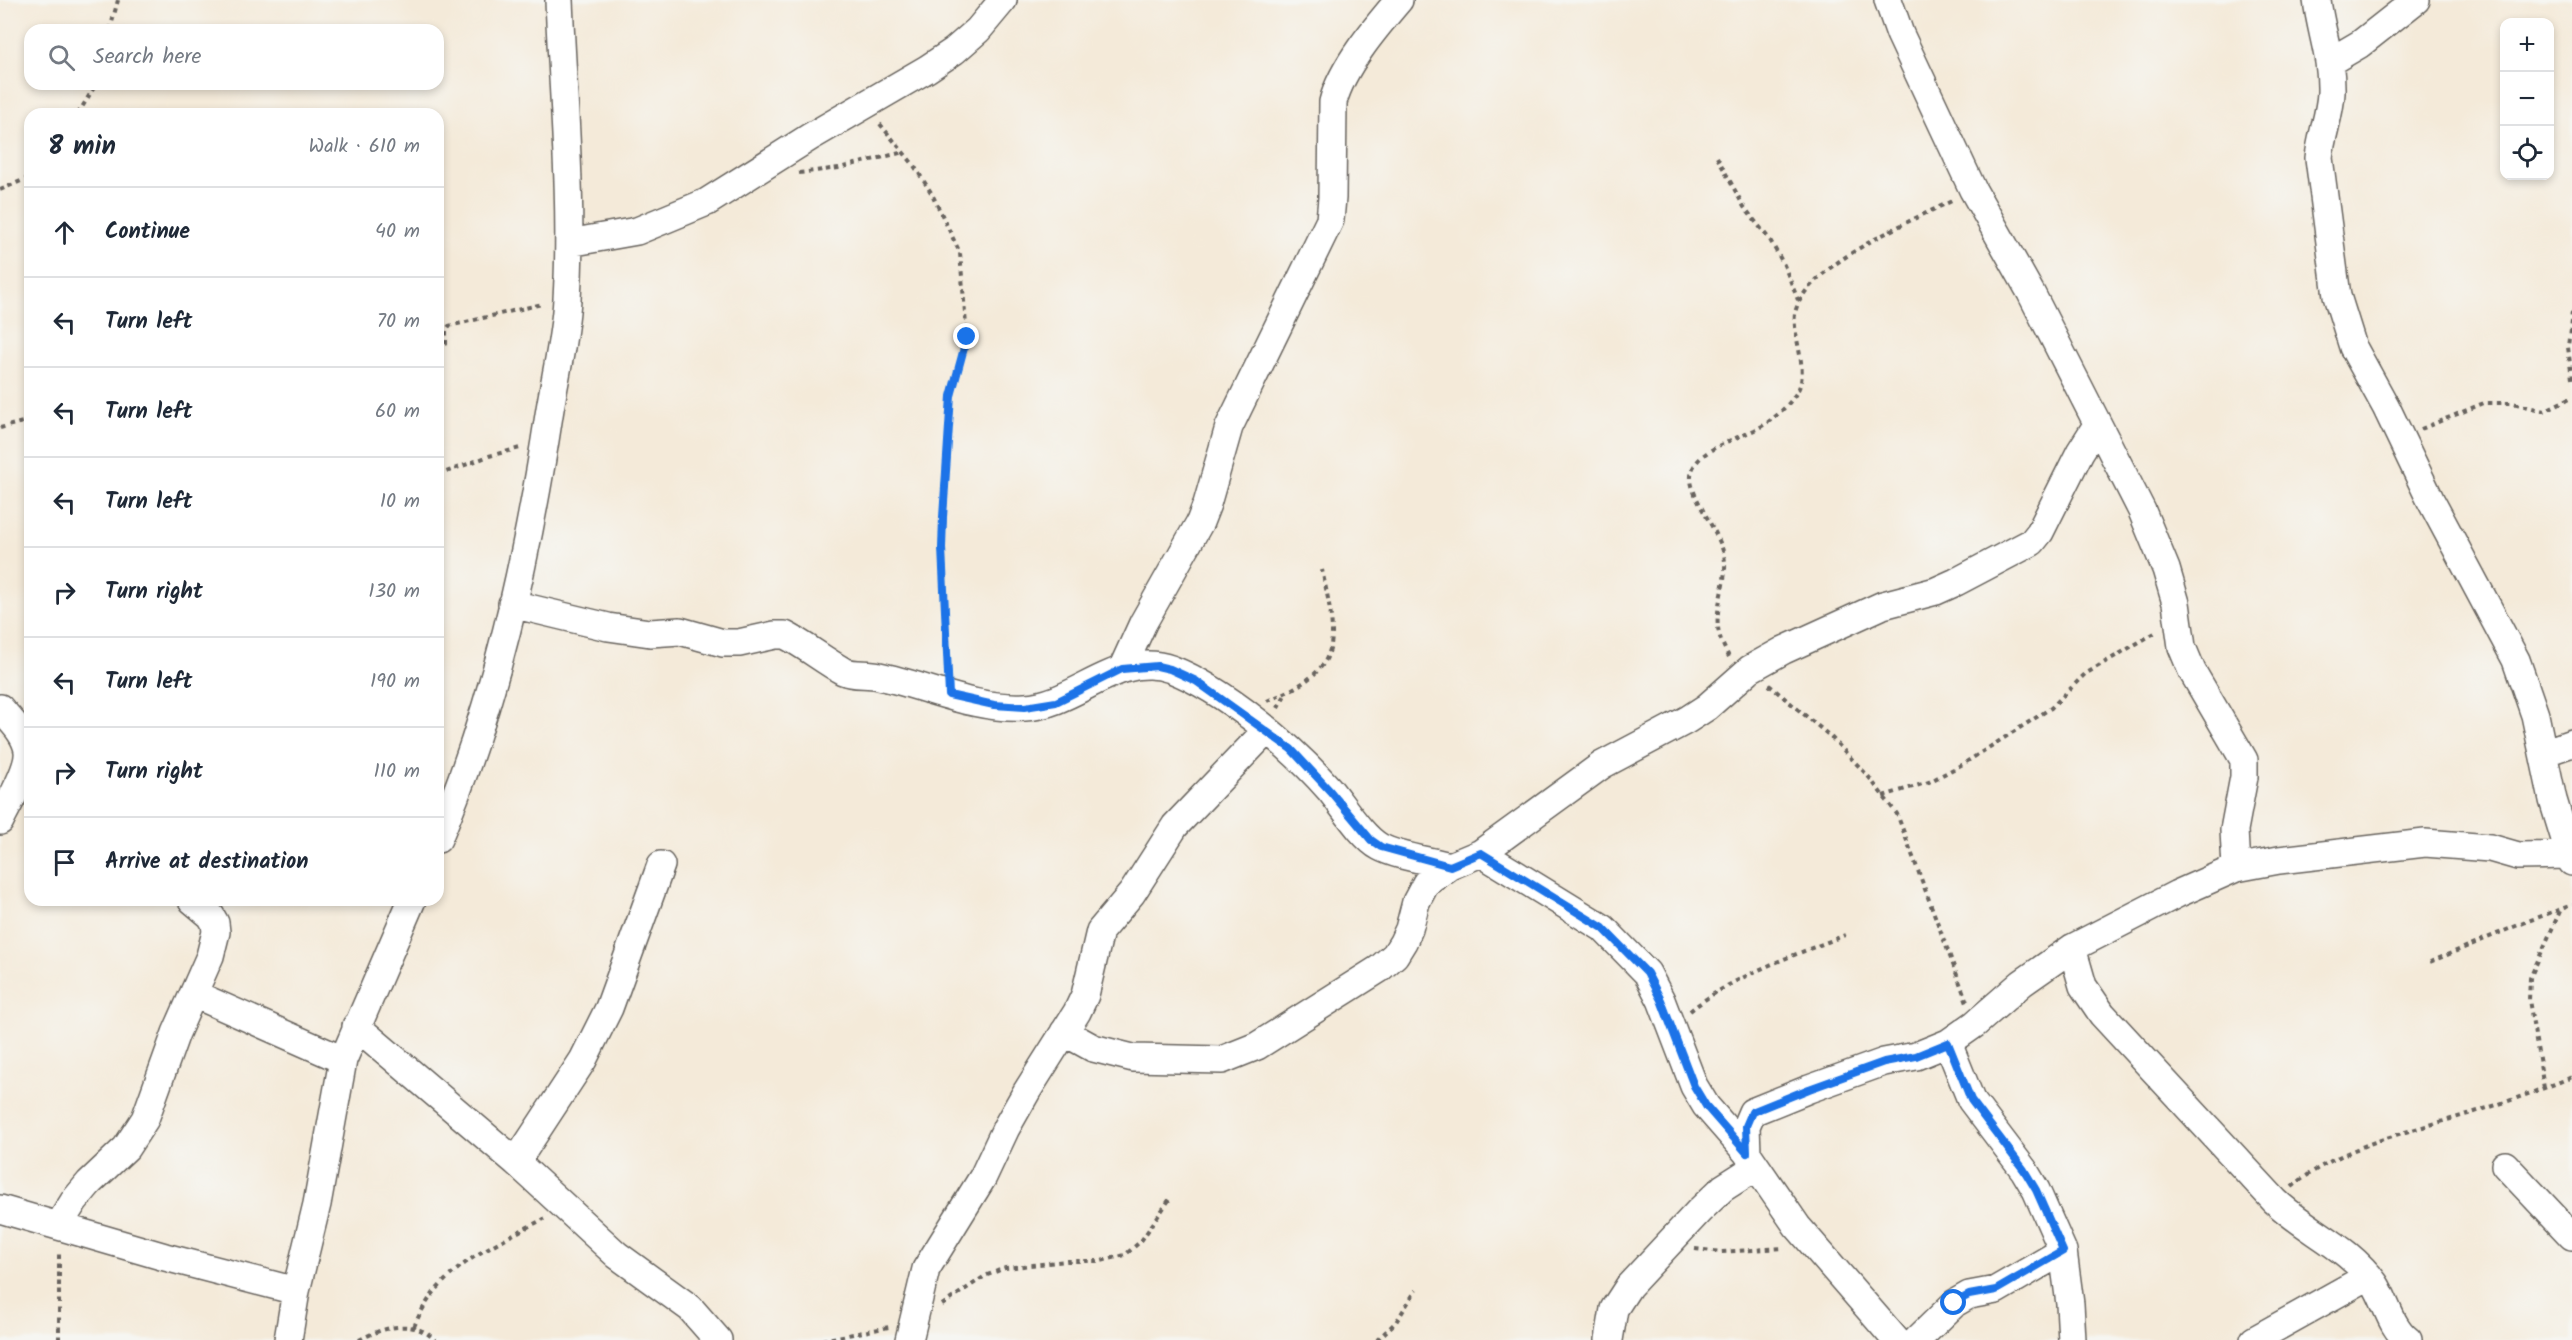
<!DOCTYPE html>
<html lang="en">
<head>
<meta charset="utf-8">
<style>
  body { margin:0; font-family:Kalam,sans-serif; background:#f2f2f3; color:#1f2937 }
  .controls { position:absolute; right:18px; top:18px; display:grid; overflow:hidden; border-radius:12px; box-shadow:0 3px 9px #0003 }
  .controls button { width:54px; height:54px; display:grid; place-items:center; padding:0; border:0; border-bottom:2px solid #e0e1e3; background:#fff; color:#1f2937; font:30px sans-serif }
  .stop { position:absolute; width:18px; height:18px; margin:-14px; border:4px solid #1a73e8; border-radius:50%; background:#fff }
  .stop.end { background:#1a73e8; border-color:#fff; box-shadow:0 2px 6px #0008 }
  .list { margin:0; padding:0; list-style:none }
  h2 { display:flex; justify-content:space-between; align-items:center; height:78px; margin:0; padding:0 24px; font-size:26px }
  h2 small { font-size:20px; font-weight:400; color:#747a83 }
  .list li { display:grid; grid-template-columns:39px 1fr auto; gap:18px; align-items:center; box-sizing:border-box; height:90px; padding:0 24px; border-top:2px solid #e0e1e3 }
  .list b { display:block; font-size:22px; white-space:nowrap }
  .list em { font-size:20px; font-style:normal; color:#747a83 }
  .icon { flex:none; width:33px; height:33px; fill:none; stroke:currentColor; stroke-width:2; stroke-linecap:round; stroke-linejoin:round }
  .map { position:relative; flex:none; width:2572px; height:1340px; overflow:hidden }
  .search { position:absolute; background:#fff; box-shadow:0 3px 9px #0003; left:24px; top:24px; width:420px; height:66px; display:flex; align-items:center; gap:15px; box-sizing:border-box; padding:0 21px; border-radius:18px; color:#747a83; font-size:22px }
  .panel { position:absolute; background:#fff; box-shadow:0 3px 9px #0003; left:24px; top:108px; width:420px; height:798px; border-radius:18px }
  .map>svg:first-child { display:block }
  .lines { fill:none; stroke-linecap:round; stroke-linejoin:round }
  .street-casing { stroke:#68645e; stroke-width:30 }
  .path { stroke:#68645e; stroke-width:4; stroke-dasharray:4.5 4.5; stroke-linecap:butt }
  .street { stroke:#fff; stroke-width:27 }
  .route { stroke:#1a73e8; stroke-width:8 }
</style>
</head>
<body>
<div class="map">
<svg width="2572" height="1340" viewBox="0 0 2572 1340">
  <rect width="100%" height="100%" fill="#f6f6f2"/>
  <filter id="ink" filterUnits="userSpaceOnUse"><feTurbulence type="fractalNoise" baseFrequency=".0167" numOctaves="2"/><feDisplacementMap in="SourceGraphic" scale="12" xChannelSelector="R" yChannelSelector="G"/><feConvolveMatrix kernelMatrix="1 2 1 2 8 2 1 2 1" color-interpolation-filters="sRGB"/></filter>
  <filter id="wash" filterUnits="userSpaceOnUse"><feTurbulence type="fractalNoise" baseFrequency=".008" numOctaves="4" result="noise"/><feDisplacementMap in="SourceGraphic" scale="24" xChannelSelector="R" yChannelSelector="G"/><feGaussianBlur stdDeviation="1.35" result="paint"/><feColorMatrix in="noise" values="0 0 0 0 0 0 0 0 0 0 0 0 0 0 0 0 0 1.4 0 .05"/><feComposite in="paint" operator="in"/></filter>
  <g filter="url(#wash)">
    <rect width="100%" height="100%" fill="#f4ead9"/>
  </g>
  <g filter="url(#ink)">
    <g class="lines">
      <g class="street-casing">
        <path id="street" d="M1888,0L1900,34L1973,190L2031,293L2142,511L2166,569L2176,603L2182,647L2192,671L2244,760V777L2234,830L2236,868
          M2317,0C2321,33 2332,57 2331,93C2330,115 2321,136 2319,158L2337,296L2353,347L2386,407L2431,501L2516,660L2535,715L2553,800L2572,862
          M2331,61L2360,44L2416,0
          M569,243L637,231L707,202L810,137L927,69L954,51L978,30L1003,0
          M512,604L608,627L650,633L680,631L723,643H739L775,635H785C805,645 823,660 843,671C854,676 867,673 879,676C927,686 975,710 1025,707C1076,705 1118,650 1171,669C1225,690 1291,746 1329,789C1343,806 1362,837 1380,847C1396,856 1432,861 1450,866
          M1122,669L1143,623L1200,522L1207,504L1229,427L1330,220L1332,198L1333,102C1342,67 1376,27 1399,0
          M0,708C10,720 26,734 28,751C30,769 8,804 0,821
          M2543,753L2572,743
          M438,839C495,705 527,559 549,415C555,377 565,337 567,299C573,200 563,99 559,0
          M1481,853L1603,928L1647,973L1661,1000L1694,1086L1706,1106L1747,1153L1797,1226L1896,1340
          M2072,948L2083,986L2102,1014L2275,1201C2308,1232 2348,1246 2375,1284C2386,1301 2391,1328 2408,1340
          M194,994L343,1060
          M356,1026L516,1162L617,1255L690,1308L718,1340
          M1064,1032L1093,1048L1133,1058L1222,1060L1257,1046L1379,969L1395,955L1403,942L1409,929L1416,902L1426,883L1450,866L1481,853L1602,765L1687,720L1707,707L1750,669L1784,650L1883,605L1936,591L1956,582L2032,542L2040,532L2080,452L2097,425
          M1948,1043L1971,1100L2024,1170L2036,1190L2063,1251L2070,1304L2072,1340
          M1747,1153L1746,1126L1752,1112L1809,1089L1884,1062L1916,1056L1948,1043L1975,1024L2022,983L2072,948L2177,894L2236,868L2279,860L2425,843L2490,848L2518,856L2568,855
          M516,1162L583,1060L609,1008L661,865
          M2505,1165L2572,1236
          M0,1209L165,1257L296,1291
          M59,1225L74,1201L89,1183L126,1148L145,1119L176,1033L210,956L216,932L215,923L211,916L192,900
          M288,1340L296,1291L317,1204L343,1060L412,900
          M909,1340L926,1269L983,1177L1006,1128L1027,1091L1077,1012L1085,995L1100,931L1132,893L1175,826L1267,730
          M1609,1340L1614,1309L1629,1286L1699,1211L1723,1188L1756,1167
          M1917,1340L1955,1303L1969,1295L1996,1290L2063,1251
          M2254,1340L2369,1276"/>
      </g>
      <path class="path" d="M110,30L118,0
        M78,114L96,84
        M880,124L913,164L932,194L960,253L967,337L951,396L942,548L948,672
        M1717,157L1744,207L1770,240L1784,265L1798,300
        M799,173L839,168L904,152
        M0,190L30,177
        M2572,312L2568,347L2572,379
        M438,349L446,344V330L449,326L542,304
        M0,428L30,420
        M2421,429L2484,403H2513L2544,411L2572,397
        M438,475L489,456L520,448
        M1729,657C1724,647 1719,638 1718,627C1715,603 1729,579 1724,555C1719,531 1693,501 1691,480C1688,448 1748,437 1767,423C1779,414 1791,403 1798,390C1809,370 1792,335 1795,314C1802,267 1914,219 1954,200
        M1769,685L1831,737L1868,776L1897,814L1967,1002
        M1267,701C1344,669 1338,644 1322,570
        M1278,708L1286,693
        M1883,796L1929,782L1963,764L2051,708L2085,674L2158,631
        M2430,962L2528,921L2572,905
        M1690,1011C1734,975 1793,956 1845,935
        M2544,1088L2529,1000L2530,978L2561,909
        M2292,1187C2342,1145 2408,1132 2468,1114C2504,1103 2538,1091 2572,1077
        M1695,1249L1721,1252L1783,1248
        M942,1305L985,1276L1005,1268L1067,1261H1101L1125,1255L1141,1241L1169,1200
        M414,1327C437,1269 492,1245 544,1219
        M59,1340V1251
        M359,1340C384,1327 413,1318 435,1340
        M822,1340L889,1327
        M1377,1340L1396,1322L1416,1290"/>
      <use href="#street" class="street"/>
    </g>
  </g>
  <g class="lines" filter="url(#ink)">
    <path class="route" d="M967,337L951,396L943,517L942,548L949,695L994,705L1025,707L1056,702L1122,669L1157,666L1170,669L1196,681L1291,749L1330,791L1371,840L1381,847L1450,866L1481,853L1603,928L1647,973L1661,1000L1694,1086L1706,1106L1747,1153L1746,1126L1752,1112L1809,1089L1884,1062L1916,1056L1948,1043L1971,1100L2024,1170L2036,1190L2063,1251L1996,1290L1969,1295L1954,1303"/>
  </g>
</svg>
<div class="controls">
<button>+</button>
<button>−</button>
<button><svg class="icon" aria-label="locate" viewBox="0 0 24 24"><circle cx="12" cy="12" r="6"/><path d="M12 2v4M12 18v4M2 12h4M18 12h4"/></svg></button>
</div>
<div class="stop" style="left:1954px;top:1303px"></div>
<div class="stop end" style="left:967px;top:337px"></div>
<div class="search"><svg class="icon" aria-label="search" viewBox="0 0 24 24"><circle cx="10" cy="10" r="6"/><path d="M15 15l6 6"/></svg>Search here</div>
<section class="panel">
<h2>8 min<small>Walk · 610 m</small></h2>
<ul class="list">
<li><svg class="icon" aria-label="ahead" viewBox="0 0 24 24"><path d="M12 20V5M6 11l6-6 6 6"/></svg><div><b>Continue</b></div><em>40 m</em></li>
<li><svg class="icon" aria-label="left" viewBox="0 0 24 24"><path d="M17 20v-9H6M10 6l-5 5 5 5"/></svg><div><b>Turn left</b></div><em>70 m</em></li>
<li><svg class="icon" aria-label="left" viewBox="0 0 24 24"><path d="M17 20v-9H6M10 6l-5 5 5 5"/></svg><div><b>Turn left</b></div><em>60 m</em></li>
<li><svg class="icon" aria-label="left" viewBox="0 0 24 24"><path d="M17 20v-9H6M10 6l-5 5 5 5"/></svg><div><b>Turn left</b></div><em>10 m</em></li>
<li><svg class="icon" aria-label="right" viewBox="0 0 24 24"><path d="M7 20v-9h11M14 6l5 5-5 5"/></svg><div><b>Turn right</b></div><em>130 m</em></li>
<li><svg class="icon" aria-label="left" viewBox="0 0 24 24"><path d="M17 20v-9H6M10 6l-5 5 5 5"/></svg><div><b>Turn left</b></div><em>190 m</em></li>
<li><svg class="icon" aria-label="right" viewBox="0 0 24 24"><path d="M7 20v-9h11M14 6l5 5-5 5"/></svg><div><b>Turn right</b></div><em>110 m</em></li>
<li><svg class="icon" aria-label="arrive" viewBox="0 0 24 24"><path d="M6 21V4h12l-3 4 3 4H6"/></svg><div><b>Arrive at destination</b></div></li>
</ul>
</section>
</div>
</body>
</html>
